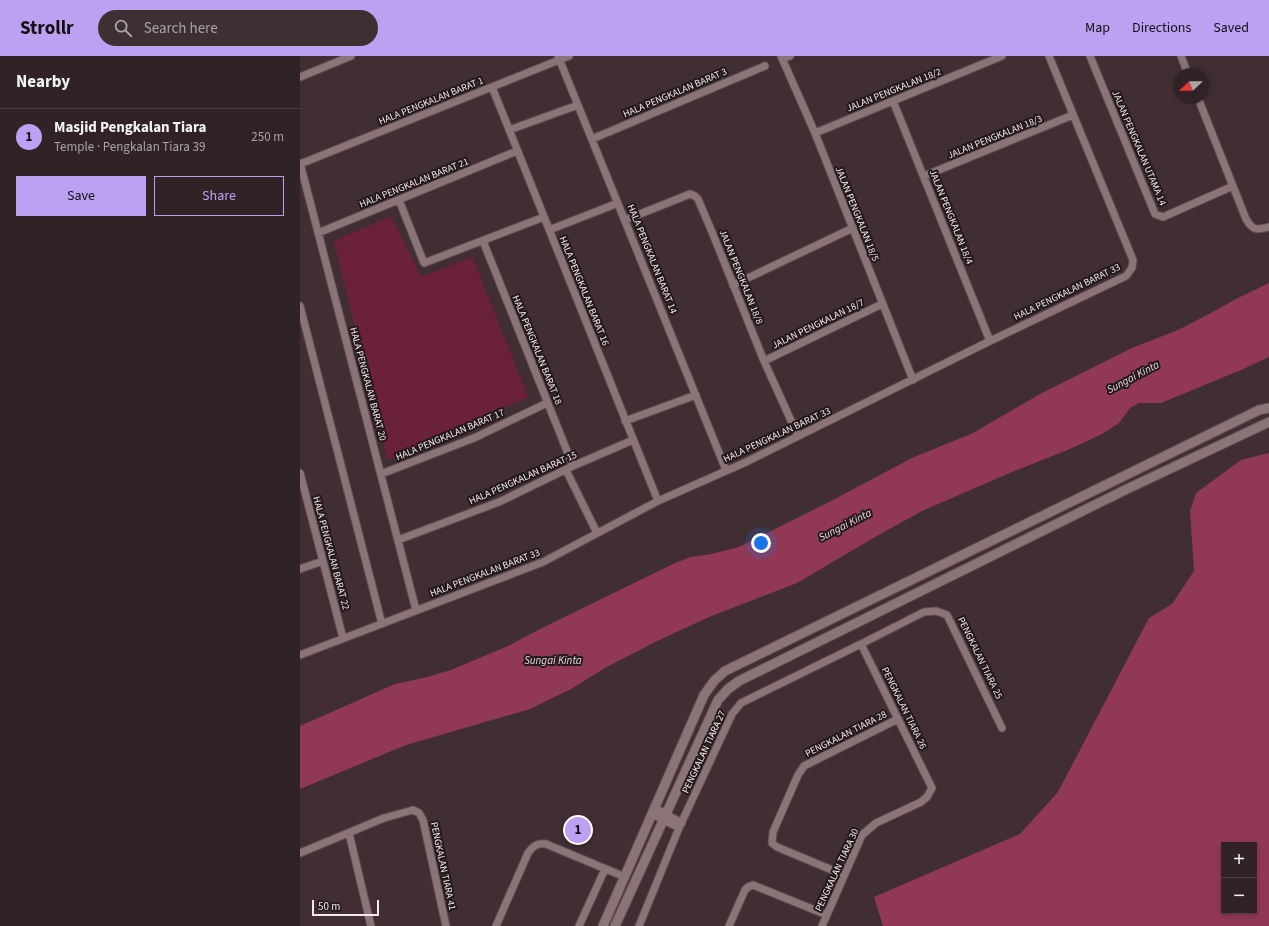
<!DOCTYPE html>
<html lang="en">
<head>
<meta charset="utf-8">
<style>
  body { margin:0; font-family:"Source Sans 3",sans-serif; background:#3d2f32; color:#f1f3f6 }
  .controls { position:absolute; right:12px; bottom:12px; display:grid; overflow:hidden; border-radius:0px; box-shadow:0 2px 6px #0003 }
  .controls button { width:36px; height:36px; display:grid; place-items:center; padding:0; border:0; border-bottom:1px solid #4c3f43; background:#312226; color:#f1f3f6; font:20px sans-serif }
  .compass { position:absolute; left:873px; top:12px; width:36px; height:36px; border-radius:50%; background:#312226; box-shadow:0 2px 6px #0003; rotate:248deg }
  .scale { position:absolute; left:12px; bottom:10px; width:67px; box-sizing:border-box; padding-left:4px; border:2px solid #f5e8eb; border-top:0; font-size:11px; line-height:14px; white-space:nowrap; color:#f5e8eb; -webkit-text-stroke:3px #22191b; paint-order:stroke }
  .you { position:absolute; left:461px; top:487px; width:14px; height:14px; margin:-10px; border:3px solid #fff; border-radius:50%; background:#1a73e8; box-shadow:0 0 0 6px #1a73e833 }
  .badge { display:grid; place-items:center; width:26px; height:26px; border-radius:50%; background:#bca0f2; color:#111; font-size:13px; font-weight:700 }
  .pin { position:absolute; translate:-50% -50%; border:2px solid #fff; box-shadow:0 1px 4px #0006 }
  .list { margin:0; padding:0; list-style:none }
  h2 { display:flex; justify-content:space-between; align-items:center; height:52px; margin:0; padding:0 16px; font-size:17px }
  h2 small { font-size:13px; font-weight:400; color:#a8a4a7 }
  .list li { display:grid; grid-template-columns:26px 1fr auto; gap:12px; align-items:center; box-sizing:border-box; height:56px; padding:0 16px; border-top:1px solid #4c3f43 }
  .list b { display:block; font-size:15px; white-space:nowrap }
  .list p { margin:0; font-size:13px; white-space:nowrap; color:#a8a4a7 }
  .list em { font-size:13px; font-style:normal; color:#a8a4a7 }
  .actions { display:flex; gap:8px; padding:12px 16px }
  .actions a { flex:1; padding:9px 0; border:1px solid #bca0f2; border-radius:0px; text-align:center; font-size:14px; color:#bca0f2 }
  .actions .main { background:#bca0f2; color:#111 }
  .icon { flex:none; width:22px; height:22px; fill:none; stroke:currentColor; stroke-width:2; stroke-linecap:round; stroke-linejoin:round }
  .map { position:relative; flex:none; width:969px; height:870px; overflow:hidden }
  header { display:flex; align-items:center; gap:24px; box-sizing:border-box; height:56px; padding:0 20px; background:#bca0f2; color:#111 }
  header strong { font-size:19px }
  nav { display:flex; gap:22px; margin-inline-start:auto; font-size:14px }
  .search { width:280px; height:36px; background:#3d2f32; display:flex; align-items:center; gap:10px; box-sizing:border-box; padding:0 14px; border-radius:22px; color:#a8a4a7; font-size:15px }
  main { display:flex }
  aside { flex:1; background:#312226 }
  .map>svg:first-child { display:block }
  .green { fill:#6b2139 }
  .water { fill:#913954; fill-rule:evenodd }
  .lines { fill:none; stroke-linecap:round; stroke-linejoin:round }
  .minor-casing { stroke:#5d4d50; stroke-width:9 }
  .tertiary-casing { stroke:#5d4d50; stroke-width:11 }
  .minor { stroke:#8a7478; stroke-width:7 }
  .tertiary { stroke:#8a7478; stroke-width:9 }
  .labels { text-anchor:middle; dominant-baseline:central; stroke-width:4; stroke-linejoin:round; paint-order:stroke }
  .street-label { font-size:10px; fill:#f5e8eb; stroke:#22191b }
  .water-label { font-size:11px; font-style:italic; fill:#efd5da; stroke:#22191b }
</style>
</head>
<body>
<header>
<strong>Strollr</strong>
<div class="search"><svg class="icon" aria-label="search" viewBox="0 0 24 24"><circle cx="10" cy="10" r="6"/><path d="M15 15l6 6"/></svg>Search here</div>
<nav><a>Map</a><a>Directions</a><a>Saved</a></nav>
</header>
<main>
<aside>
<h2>Nearby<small></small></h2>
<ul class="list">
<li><span class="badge">1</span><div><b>Masjid Pengkalan Tiara</b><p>Temple · Pengkalan Tiara 39</p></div><em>250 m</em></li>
</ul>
<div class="actions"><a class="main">Save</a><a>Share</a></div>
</aside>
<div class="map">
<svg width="969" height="870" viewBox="0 0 969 870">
  <rect width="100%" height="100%" fill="#412e33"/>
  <path class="green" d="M91,160L121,221L172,201L228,341L87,404L34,185Z"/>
  <path class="water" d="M969,227V301L941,314L861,347H839L830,352L819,367L802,378L770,393L712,416L622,455L575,481L497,527L409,561L357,585L305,612L271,633L230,653L106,689L0,733V670L95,628L127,621L151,614L208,590L240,573L375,507L391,501L411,498L439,491L531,445L612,402L673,377L740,338L832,292L878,274L909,258L938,242Z
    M969,397V870H583L574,841L720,778L758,736L849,562L872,548L894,515L890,455L896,437L941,404ZM924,789H954V855H924Z"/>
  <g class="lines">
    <g class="minor-casing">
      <path id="minor" d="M258,0L426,414
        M481,0L515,77L613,324
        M790,0L855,158L863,161L933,130
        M881,0L888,18
        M482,3L490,0
        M0,21L51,0
        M192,31L358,445
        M898,42L946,163C953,175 957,174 969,171
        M593,45L690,285
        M209,74L278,49
        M515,77L702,0
        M292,83L465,10
        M0,107L116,554
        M0,108L269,0
        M624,120L773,59
        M99,144L124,207L244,161
        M325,164L390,138L395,140L398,143L412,176L464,305L498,380
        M249,174L318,147
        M18,177L217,95
        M183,185L273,410
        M433,229L553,172
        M0,250L82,568
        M464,305L582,248
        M325,365L396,339
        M266,414L297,477
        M0,417L43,582
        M81,418L174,382L247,347
        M98,484L199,446L273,410L333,384
        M0,513L23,505
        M561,588L624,556L636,555L647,559L702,672
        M0,599L243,506L358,445L444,407L690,285L826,220L832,212L833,204L749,0
        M355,752L382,767
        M352,758L379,772
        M49,777L71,870
        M0,797L84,762L113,754L119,757L123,764L146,870
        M544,819L477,791L472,787L473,776L498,719L504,710L598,663
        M196,870L228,797C233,790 237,787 246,788L325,821
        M279,870L305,813
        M339,870L379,772L432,658L441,647L561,588L632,732L627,741L621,746L576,767L562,779L522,870
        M429,870L445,834L448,831L453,829L527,859"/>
    </g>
    <g class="tertiary-casing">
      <path id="tertiary" d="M303,870L404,639L414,625L425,615L959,354L969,352
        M315,870L418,644L428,633L439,625L827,433L969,366"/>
    </g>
    <use href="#minor" class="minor"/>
    <use href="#tertiary" class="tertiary"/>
  </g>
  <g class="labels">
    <g class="street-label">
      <text transform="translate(594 34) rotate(-22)">JALAN PENGKALAN 18/2</text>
      <text transform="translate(375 37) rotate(-23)">HALA PENGKALAN BARAT 3</text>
      <text transform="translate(131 45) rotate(-22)">HALA PENGKALAN BARAT 1</text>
      <text transform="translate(695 81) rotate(-22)">JALAN PENGKALAN 18/3</text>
      <text transform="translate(839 92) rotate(67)">JALAN PENGKALAN UTAMA 14</text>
      <text transform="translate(114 127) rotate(-22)">HALA PENGKALAN BARAT 21</text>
      <text transform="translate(557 158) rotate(68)">JALAN PENGKALAN 18/5</text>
      <text transform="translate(651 161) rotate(68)">JALAN PENGKALAN 18/4</text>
      <text transform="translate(352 203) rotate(68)">HALA PENGKALAN BARAT 14</text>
      <text transform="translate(441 221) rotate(68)">JALAN PENGKALAN 18/8</text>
      <text transform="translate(284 235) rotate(68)">HALA PENGKALAN BARAT 16</text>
      <text transform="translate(767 236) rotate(-26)">HALA PENGKALAN BARAT 33</text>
      <text transform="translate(518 268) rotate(-26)">JALAN PENGKALAN 18/7</text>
      <text transform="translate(237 294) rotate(68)">HALA PENGKALAN BARAT 18</text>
      <text transform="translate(68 328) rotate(75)">HALA PENGKALAN BARAT 20</text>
      <text transform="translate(150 379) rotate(-23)">HALA PENGKALAN BARAT 17</text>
      <text transform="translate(477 379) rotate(-25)">HALA PENGKALAN BARAT 33</text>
      <text transform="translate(223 422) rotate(-24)">HALA PENGKALAN BARAT 15</text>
      <text transform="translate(31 497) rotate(75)">HALA PENGKALAN BARAT 22</text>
      <text transform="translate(185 517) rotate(-21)">HALA PENGKALAN BARAT 33</text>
      <text transform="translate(680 602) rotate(64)">PENGKALAN TIARA 25</text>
      <text transform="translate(604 652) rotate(64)">PENGKALAN TIARA 26</text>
      <text transform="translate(546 678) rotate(-27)">PENGKALAN TIARA 28</text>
      <text transform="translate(404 696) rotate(-65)">PENGKALAN TIARA 27</text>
      <text transform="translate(143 810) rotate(78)">PENGKALAN TIARA 41</text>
      <text transform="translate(537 814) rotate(-65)">PENGKALAN TIARA 30</text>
    </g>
    <g class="water-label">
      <text transform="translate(833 321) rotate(-28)">Sungai Kinta</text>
      <text transform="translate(545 469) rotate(-27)">Sungai Kinta</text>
      <text x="253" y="604">Sungai Kinta</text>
    </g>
  </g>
</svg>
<div class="controls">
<button>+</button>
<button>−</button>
</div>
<svg class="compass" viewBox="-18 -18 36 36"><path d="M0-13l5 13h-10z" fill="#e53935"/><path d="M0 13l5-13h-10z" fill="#a8a4a7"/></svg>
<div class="scale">50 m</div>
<div class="you"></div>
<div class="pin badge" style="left:278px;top:774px">1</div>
</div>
</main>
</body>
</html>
